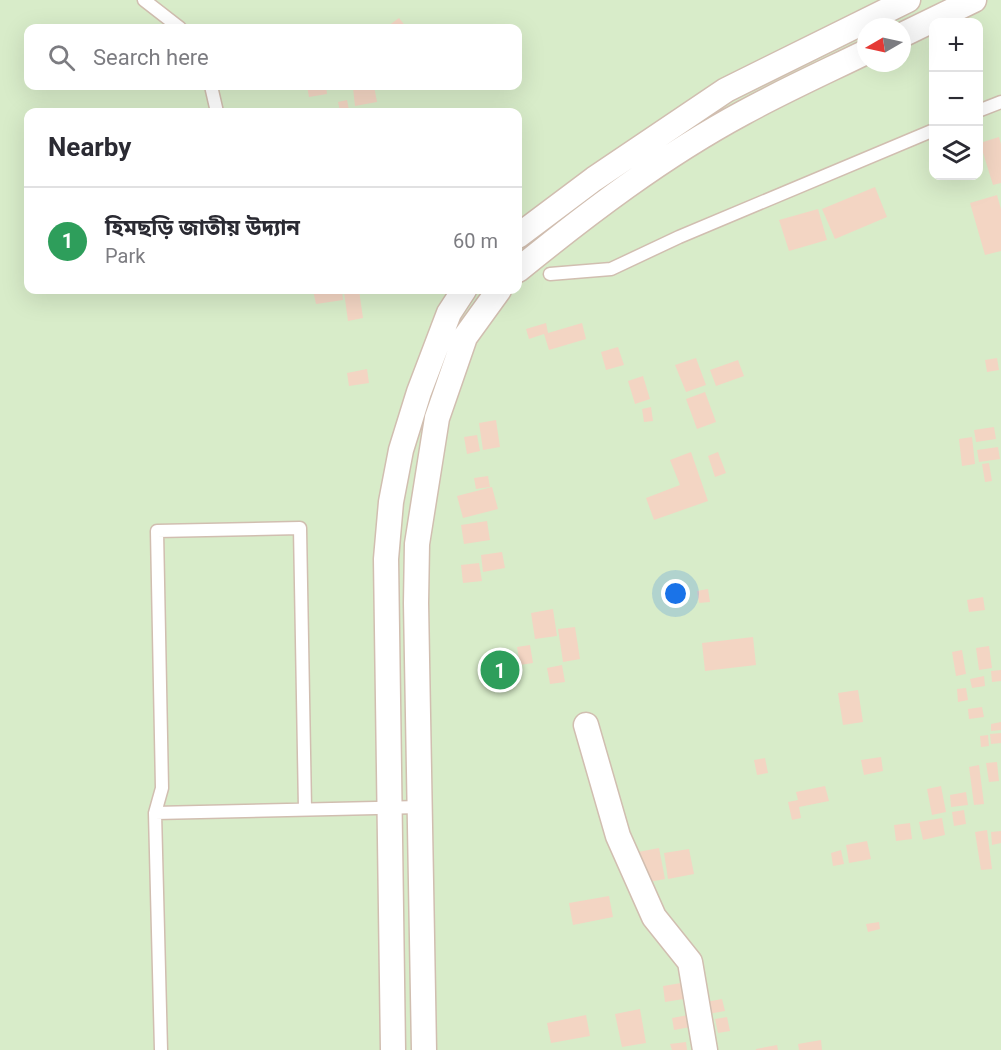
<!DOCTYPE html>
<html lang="en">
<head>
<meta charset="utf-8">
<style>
  body { margin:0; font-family:Roboto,"Noto Sans Bengali",sans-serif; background:#f2f2f3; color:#2b2b33 }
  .controls { position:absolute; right:18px; top:18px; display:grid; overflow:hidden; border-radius:12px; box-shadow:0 6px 24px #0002 }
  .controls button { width:54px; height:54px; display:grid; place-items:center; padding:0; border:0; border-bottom:2px solid #e1e1e2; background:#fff; color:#2b2b33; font:30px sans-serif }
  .compass { position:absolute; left:857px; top:18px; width:54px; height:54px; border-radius:50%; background:#fff; box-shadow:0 6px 24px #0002; rotate:261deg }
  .you { position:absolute; left:676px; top:594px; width:21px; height:21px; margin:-15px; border:4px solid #fff; border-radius:50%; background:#1a73e8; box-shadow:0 0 0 9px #1a73e833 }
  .badge { display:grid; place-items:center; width:39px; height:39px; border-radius:50%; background:#0f766e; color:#fff; font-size:20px; font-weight:700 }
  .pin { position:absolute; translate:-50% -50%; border:3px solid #fff; box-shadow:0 2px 6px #0006 }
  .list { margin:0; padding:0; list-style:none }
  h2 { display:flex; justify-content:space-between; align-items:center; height:78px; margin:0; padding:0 24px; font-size:26px }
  h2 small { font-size:20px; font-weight:400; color:#7c7c81 }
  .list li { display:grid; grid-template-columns:39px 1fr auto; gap:18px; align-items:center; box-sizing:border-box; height:108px; padding:0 24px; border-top:2px solid #e1e1e2 }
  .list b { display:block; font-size:22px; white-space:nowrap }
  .list p { margin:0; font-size:20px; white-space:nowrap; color:#7c7c81 }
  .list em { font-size:20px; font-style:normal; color:#7c7c81 }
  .icon { flex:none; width:33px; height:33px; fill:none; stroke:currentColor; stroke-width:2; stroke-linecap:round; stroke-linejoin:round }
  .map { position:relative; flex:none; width:1001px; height:1050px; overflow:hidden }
  .search { position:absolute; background:#fff; box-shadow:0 6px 24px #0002; left:24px; top:24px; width:498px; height:66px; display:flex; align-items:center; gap:15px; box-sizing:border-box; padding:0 21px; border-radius:12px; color:#7c7c81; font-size:22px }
  .panel { position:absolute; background:#fff; box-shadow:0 6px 24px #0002; left:24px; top:108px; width:498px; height:186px; border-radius:12px }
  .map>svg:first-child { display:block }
  .park { fill:#d8ecc9; fill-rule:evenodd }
  .building { fill:#f3d5c3 }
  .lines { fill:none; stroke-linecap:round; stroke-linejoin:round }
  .lane-casing { stroke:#d1beb0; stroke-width:15 }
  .street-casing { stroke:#d1beb0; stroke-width:27 }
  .lane { stroke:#fff; stroke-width:12 }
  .street { stroke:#fff; stroke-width:24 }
</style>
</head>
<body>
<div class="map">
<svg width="1001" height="1050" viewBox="0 0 1001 1050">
  <rect width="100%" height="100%" fill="#fdf6ec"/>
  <path class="park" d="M0,0H1001V1050H0ZM934,22H978V176H934ZM866,27H902V63H866ZM28,28H518V86H28ZM28,112H518V290H28Z"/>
  <path class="building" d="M399,18L407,28H389L388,26Z
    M307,86H326L327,94L309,97Z
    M366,86H374L377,102L355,106L353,88Z
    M347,100L349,110L340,111L338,102Z
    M999,137L1001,144V183L993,185L980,143Z
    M875,187L887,217L835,239L822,209Z
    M997,195L1001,209V251L985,255L970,203Z
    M818,209L827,240L789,251L779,220Z
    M313,290H342L343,300L316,304Z
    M359,290L363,318L348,321L344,292Z
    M546,323L548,333L582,323L586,339L549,350L544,334L529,339L526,329Z
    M618,347L624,365L606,370L601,352Z
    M696,358L706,385L686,392L675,365Z
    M997,358L999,370L987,372L985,360Z
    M738,360L744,376L716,386L710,370Z
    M367,369L369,383L349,386L347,373Z
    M643,376L650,399L635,404L628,381Z
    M705,392L716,422L697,429L686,399Z
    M651,407L653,421L644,422L642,409Z
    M496,420L500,447L483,450L479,423Z
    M994,427L996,439L976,442L974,430Z
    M477,435L480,451L467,454L464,437Z
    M972,437L975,464L962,466L959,439Z
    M998,447L1000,459L979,462L977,450Z
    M691,452L708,501L654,520L646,498L680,485L670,460Z
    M718,452L726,473L715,477L708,456Z
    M989,463L992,481L985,482L982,464Z
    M488,476L490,487L476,489L474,478Z
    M492,487L498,509L463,518L457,496Z
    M487,521L490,540L464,544L461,525Z
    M502,552L505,568L483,572L481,555Z
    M479,563L482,581L463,583L461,565Z
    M708,589L710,602L699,603L697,591Z
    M983,597L985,610L969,612L967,600Z
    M553,609L557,636L535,639L531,613Z
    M575,627L580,659L563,662L558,629Z
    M753,637L756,665L705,671L702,643Z
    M530,645L533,663L520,665L517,647Z
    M989,646L992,668L979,670L976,648Z
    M962,650L966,674L956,676L952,652Z
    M562,665L565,682L550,684L547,668Z
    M1001,670V681L992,682L991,671Z
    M984,676L985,686L972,688L970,679Z
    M966,688L968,700L958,702L957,689Z
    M858,690L863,722L843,725L838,693Z
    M982,707L984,717L969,719L968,709Z
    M1001,722V730L991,731V724Z
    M1001,733V743L991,744L990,734Z
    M988,735L989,746L981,747L980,736Z
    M881,757L883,771L864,775L861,760Z
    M765,758L768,773L757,775L754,760Z
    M997,762L999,781L989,782L986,763Z
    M979,765L984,804L974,805L969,767Z
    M825,786L829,801L799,807L801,818L792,820L788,802L798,800L796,792Z
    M941,786L946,812L932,815L927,789Z
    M966,792L968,805L951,807L950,795Z
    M964,810L966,824L954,826L952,812Z
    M942,818L945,835L923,840L919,822Z
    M910,823L912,839L896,841L894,825Z
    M987,830L992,869L981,870L975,832Z
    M1001,831V843L992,845L991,832Z
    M867,841L871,859L849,863L846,845Z
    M659,848L665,879L644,883L638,852Z
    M689,849L694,874L668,879L664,853Z
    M841,850L844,864L833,866L831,853Z
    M609,896L613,917L573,925L569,903Z
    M879,922L880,929L868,932L866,924Z
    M687,982L690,998L665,1002L663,986Z
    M722,999L725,1011L708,1014L706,1002Z
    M640,1009L646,1043L622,1047L615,1014Z
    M694,1014L696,1026L674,1030L672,1018Z
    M586,1015L590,1036L551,1043L547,1023Z
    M727,1017L730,1031L718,1033L715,1019Z
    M821,1040L822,1050H799L798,1044Z
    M686,1042L687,1050H672L670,1044Z
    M777,1045L778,1050H756V1049Z"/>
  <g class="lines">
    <g class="lane-casing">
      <path id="lane" d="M144,0L180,28
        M211,86L217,112
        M978,111L1001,102
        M550,274L611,269L679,237L934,130
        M155,813L162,788L157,531L300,528L305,809
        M161,1050L155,813L420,807"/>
    </g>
    <g class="street-casing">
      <path id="street" d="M902,35L974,0
        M518,236L594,179L726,90L908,0
        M518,270C588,213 663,156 743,113C783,91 825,72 866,52
        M586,725L618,836L654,917L690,962L705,1050
        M393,1050L386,559L391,502L401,450L419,392L449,313L464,290
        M424,1050L416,603L417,544L437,418L465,337L499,290"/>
    </g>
    <use href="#lane" class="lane"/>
    <use href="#street" class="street"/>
  </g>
</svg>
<div class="controls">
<button>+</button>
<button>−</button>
<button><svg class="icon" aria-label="layers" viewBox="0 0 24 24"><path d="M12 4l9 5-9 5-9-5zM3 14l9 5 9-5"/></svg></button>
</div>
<svg class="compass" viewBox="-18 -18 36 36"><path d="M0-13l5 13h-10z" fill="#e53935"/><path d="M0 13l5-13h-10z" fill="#7c7c81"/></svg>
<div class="you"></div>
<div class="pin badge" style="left:500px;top:670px;background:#2e9e5b">1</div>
<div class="search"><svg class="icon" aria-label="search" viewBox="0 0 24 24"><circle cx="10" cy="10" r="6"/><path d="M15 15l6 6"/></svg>Search here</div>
<section class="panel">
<h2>Nearby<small></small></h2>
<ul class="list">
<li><span class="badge" style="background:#2e9e5b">1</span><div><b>হিমছড়ি জাতীয় উদ্যান</b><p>Park</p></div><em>60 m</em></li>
</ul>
</section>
</div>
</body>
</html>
